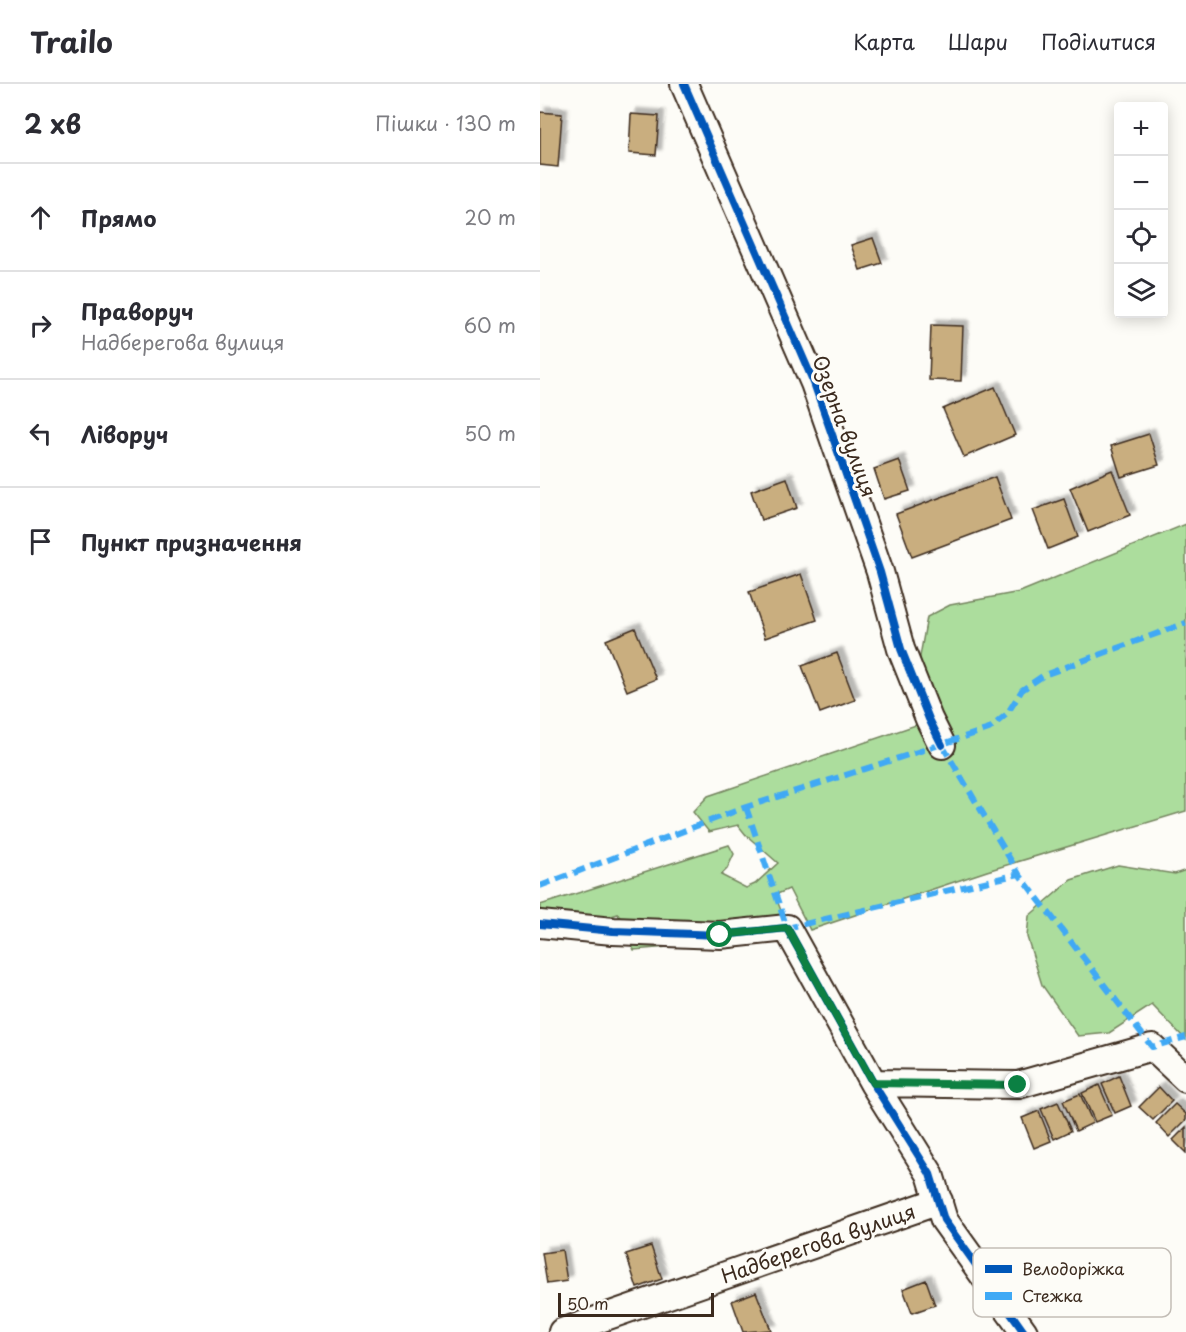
<!DOCTYPE html>
<html lang="uk">
<head>
<meta charset="utf-8">
<style>
  body { margin:0; font-family:"Playpen Sans",sans-serif; background:#f2f2f3; color:#2b2b33 }
  .controls { position:absolute; right:18px; top:18px; display:grid; overflow:hidden; border-radius:6px; box-shadow:0 3px 15px #0003 }
  .controls button { width:54px; height:54px; display:grid; place-items:center; padding:0; border:0; border-bottom:2px solid #e1e1e2; background:#fff; color:#2b2b33; font:30px sans-serif }
  .scale { position:absolute; left:18px; bottom:15px; width:156px; box-sizing:border-box; padding-left:6px; border:3px solid #3b2a1e; border-top:0; font-size:16px; line-height:21px; white-space:nowrap; color:#3b2a1e; -webkit-text-stroke:4px #fdfcf7; paint-order:stroke }
  .stop { position:absolute; width:18px; height:18px; margin:-14px; border:4px solid #0b8043; border-radius:50%; background:#fff }
  .stop.end { background:#0b8043; border-color:#fff; box-shadow:0 2px 6px #0008 }
  .list { margin:0; padding:0; list-style:none }
  h2 { display:flex; justify-content:space-between; align-items:center; height:78px; margin:0; padding:0 24px; font-size:26px }
  h2 small { font-size:20px; font-weight:400; color:#7c7c81 }
  .list li { display:grid; grid-template-columns:39px 1fr auto; gap:18px; align-items:center; box-sizing:border-box; height:108px; padding:0 24px; border-top:2px solid #e1e1e2 }
  .list b { display:block; font-size:22px; white-space:nowrap }
  .list p { margin:0; font-size:20px; white-space:nowrap; color:#7c7c81 }
  .list em { font-size:20px; font-style:normal; color:#7c7c81 }
  .icon { flex:none; width:33px; height:33px; fill:none; stroke:currentColor; stroke-width:2; stroke-linecap:round; stroke-linejoin:round }
  .map { position:relative; flex:none; width:646px; height:1248px; overflow:hidden }
  header { display:flex; align-items:center; gap:36px; box-sizing:border-box; height:84px; padding:0 30px; background:#fff; border-bottom:2px solid #e1e1e2 }
  header strong { font-size:28px }
  nav { display:flex; gap:33px; margin-inline-start:auto; font-size:21px }
  main { display:flex }
  aside { flex:1; background:#fff }
  .map>svg:first-child { display:block }
  .green { fill:#acdd9d; stroke:#74845e; stroke-width:1.5 }
  .building { fill:#c9ae7f; stroke:#3b2a1e; stroke-width:1.5; filter:url(#shadow) }
  .lines { fill:none; stroke-linecap:round; stroke-linejoin:round }
  .minor-casing { stroke:#3b2a1e; stroke-width:30 }
  .minor { stroke:#fdfcf7; stroke-width:26 }
  .quiet { stroke:#3fa9f5; stroke-width:6; stroke-dasharray:12 6; stroke-linecap:butt }
  .cycleway-casing { stroke:#fdfcf7; stroke-width:11 }
  .cycleway { stroke:#0057b8; stroke-width:8 }
  .route { stroke:#0b8043; stroke-width:8 }
  .labels { text-anchor:middle; dominant-baseline:central; stroke-width:6; stroke-linejoin:round; paint-order:stroke }
  .street-label { font-size:20px; fill:#3b2a1e; stroke:#fdfcf7 }
  .key { fill:#fdfcf7; stroke:#c3bdb6; stroke-width:1.5 }
  .key-label { font-size:16px; fill:#3b2a1e }
</style>
</head>
<body>
<header>
<strong>Trailo</strong>
<nav><a>Карта</a><a>Шари</a><a>Поділитися</a></nav>
</header>
<main>
<aside>
<h2>2 хв<small>Пішки · 130 m</small></h2>
<ul class="list">
<li><svg class="icon" aria-label="ahead" viewBox="0 0 24 24"><path d="M12 20V5M6 11l6-6 6 6"/></svg><div><b>Прямо</b></div><em>20 m</em></li>
<li><svg class="icon" aria-label="right" viewBox="0 0 24 24"><path d="M7 20v-9h11M14 6l5 5-5 5"/></svg><div><b>Праворуч</b><p>Надберегова вулиця</p></div><em>60 m</em></li>
<li><svg class="icon" aria-label="left" viewBox="0 0 24 24"><path d="M17 20v-9H6M10 6l-5 5 5 5"/></svg><div><b>Ліворуч</b></div><em>50 m</em></li>
<li><svg class="icon" aria-label="arrive" viewBox="0 0 24 24"><path d="M6 21V4h12l-3 4 3 4H6"/></svg><div><b>Пункт призначення</b></div></li>
</ul>
</aside>
<div class="map">
<svg width="646" height="1248" viewBox="0 0 646 1248">
  <defs>
    <filter id="shadow"><feDropShadow dx="5.5" dy="-5.5" stdDeviation="1.5" flood-color="#0004"/></filter>
  </defs>
  <rect width="100%" height="100%" fill="#fdfcf7"/>
  <filter id="ink" filterUnits="userSpaceOnUse"><feTurbulence type="fractalNoise" baseFrequency=".0167" numOctaves="2"/><feDisplacementMap in="SourceGraphic" scale="12" xChannelSelector="R" yChannelSelector="G"/><feConvolveMatrix kernelMatrix="1 2 1 2 8 2 1 2 1" color-interpolation-filters="sRGB"/></filter>
  <g filter="url(#ink)">
    <path class="green" d="M646,440V727L447,787L270,846L249,805L235,811L242,829L221,855L94,866L78,830L4,853H0V821L189,761L194,770L187,785L181,791L206,804L215,800L238,779L206,751L198,741L169,748L153,728L168,712L376,641L374,606L387,533L410,521L480,508Z
      M578,781L635,790L646,786V956L612,921L569,949L538,952L502,901L487,853L489,832L531,796Z"/>
    <path class="building" d="M0,28L22,30L18,83L0,81Z
      M91,30L119,32L116,71L89,69Z
      M333,154L342,179L320,186L311,161Z
      M391,241L423,242L421,297L389,296Z
      M455,303L475,351L424,373L403,325Z
      M609,350L619,381L581,393L571,362Z
      M359,376L370,407L344,415L334,385Z
      M572,386L590,431L548,448L530,404Z
      M455,393L471,436L372,473L356,430Z
      M247,394L257,424L221,436L211,407Z
      M524,415L538,453L508,465L493,426Z
      M261,490L277,536L225,554L209,508Z
      M95,544L116,595L87,607L66,556Z
      M297,569L315,616L280,629L262,582Z
      M579,992L591,1022L575,1029L562,1000Z
      M559,1001L572,1031L555,1038L542,1009Z
      M619,1003L632,1017L613,1036L599,1023Z
      M540,1010L553,1039L536,1047L523,1017Z
      M518,1018L531,1047L514,1055L501,1025Z
      M635,1020L646,1030V1036L629,1053L616,1039Z
      M499,1027L511,1057L494,1064L482,1034Z
      M646,1043V1069L633,1056Z
      M111,1162L122,1195L97,1204L86,1170Z
      M22,1166L27,1197L7,1200L2,1169Z
      M386,1196L395,1221L372,1229L363,1205Z
      M216,1208L231,1246L203,1248L192,1217Z"/>
    <g class="lines">
      <g class="minor-casing">
        <path id="minor" d="M144,0L274,299L340,488L361,565L389,635L402,661
          M0,840L73,847L180,851L247,844L333,999L390,1090L404,1136L484,1248
          M333,999L478,1001L612,963L646,995
          M22,1248L399,1117"/>
      </g>
      <use href="#minor" class="minor"/>
      <path class="quiet" d="M402,661L479,790L612,963L646,953
        M206,723L247,844L479,790
        M0,802L206,723L449,645L467,630L482,606L504,591L646,539"/>
      <g class="cycleway-casing">
        <path id="cycleway" d="M144,0L274,299L340,488L361,565L389,635L402,661
          M0,840L73,847L180,851L247,844L333,999L390,1090L404,1136L484,1248"/>
      </g>
      <use href="#cycleway" class="cycleway"/>
    </g>
  </g>
  <g class="lines" filter="url(#ink)">
    <path class="route" d="M180,851L247,844L333,999L478,1001"/>
  </g>
  <g class="labels">
    <g class="street-label">
      <text transform="translate(305 342) rotate(70)">Озерна вулиця</text>
      <text transform="translate(278 1159) rotate(-19)">Надберегова вулиця</text>
    </g>
  </g>
  <rect x="433" y="1164" width="198" height="69" rx="9" class="key"/>
  <rect x="445" y="1181" width="27" height="8" fill="#0057b8"/>
  <rect x="445" y="1208" width="27" height="8" fill="#3fa9f5"/>
  <g class="key-label">
    <text x="482" y="1191">Велодоріжка</text>
    <text x="482" y="1218">Стежка</text>
  </g>
</svg>
<div class="controls">
<button>+</button>
<button>−</button>
<button><svg class="icon" aria-label="locate" viewBox="0 0 24 24"><circle cx="12" cy="12" r="6"/><path d="M12 2v4M12 18v4M2 12h4M18 12h4"/></svg></button>
<button><svg class="icon" aria-label="layers" viewBox="0 0 24 24"><path d="M12 4l9 5-9 5-9-5zM3 14l9 5 9-5"/></svg></button>
</div>
<div class="scale">50 m</div>
<div class="stop" style="left:180px;top:851px"></div>
<div class="stop end" style="left:478px;top:1001px"></div>
</div>
</main>
</body>
</html>
